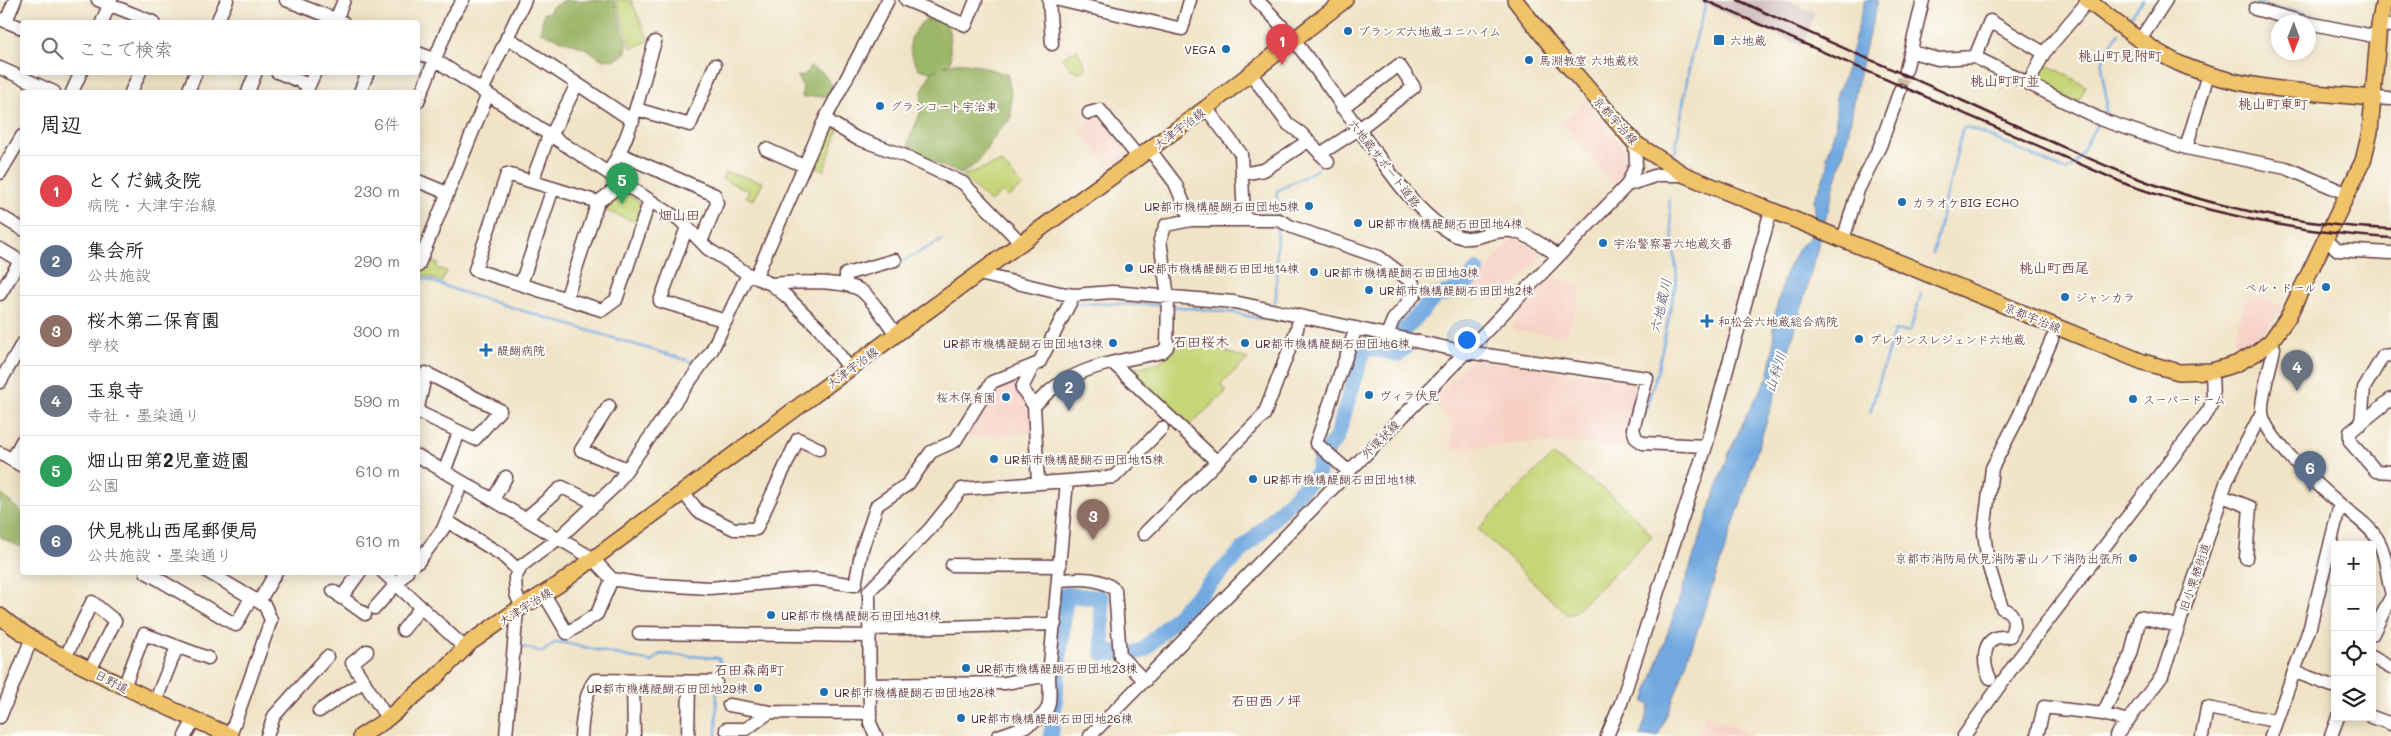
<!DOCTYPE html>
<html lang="ja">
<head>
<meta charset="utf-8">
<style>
  body { margin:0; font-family:Mali,"Klee One",sans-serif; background:#f2f2f2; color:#202124 }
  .controls { position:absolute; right:15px; bottom:15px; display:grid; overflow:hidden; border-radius:5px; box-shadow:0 2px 12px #0003 }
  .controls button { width:45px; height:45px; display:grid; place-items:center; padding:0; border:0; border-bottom:1px solid #e0e0e0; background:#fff; color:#202124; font:25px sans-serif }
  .compass { position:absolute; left:2271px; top:15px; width:45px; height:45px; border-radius:50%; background:#fff; box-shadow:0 2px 12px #0003; rotate:181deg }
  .you { position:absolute; left:1466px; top:339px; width:18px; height:18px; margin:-12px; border:4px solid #fff; border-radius:50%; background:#1a73e8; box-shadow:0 0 0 8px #1a73e833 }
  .badge { display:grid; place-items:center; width:32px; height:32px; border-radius:50%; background:#d93025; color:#fff; font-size:16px; font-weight:700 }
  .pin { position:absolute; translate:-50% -41px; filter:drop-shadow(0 1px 2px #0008) }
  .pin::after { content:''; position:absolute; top:26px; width:18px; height:15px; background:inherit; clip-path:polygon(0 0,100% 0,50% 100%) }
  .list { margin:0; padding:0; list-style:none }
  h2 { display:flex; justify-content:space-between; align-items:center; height:65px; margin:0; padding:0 20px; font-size:21px }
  h2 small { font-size:16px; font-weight:400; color:#757577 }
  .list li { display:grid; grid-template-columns:32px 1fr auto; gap:15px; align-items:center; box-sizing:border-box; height:70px; padding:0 20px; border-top:1px solid #e0e0e0 }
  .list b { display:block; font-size:19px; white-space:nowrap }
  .list p { margin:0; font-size:16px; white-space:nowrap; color:#757577 }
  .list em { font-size:16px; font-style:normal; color:#757577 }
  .icon { flex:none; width:28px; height:28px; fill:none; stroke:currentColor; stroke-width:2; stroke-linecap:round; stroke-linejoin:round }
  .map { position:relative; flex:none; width:2391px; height:736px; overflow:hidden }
  .search { position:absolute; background:#fff; box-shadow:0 2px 12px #0003; left:20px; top:20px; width:400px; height:55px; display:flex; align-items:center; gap:12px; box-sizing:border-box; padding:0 18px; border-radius:5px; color:#757577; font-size:19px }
  .panel { position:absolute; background:#fff; box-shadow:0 2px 12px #0003; left:20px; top:90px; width:400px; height:485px; border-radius:5px }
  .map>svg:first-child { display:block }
  .built { fill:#f7d1c6 }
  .industrial { fill:#d2bfbf }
  .green { fill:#c5d577; stroke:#887a51 }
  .forest { fill:#9cb668; stroke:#736a4a }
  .water { fill:#71a9e0; stroke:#5e6486 }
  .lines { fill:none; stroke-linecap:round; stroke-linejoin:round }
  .stream { stroke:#71a9e0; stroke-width:2.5 }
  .river { stroke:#71a9e0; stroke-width:16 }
  .minor-tunnel { stroke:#cfbca7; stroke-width:12; stroke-dasharray:12 6; stroke-linecap:butt }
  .minor-casing { stroke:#633c42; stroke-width:15 }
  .major-casing { stroke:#633c42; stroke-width:18 }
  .minor { stroke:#fff; stroke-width:12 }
  .major { stroke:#f1c369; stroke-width:15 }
  .rail { stroke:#4a1f2b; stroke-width:2.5 }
  .poi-dot { fill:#1f6fb2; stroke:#fdfcf7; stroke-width:2 }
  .labels { text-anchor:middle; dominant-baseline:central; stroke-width:4; stroke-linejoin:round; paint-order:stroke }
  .poi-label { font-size:12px; fill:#4a1f2b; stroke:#fdfcf7; text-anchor:start }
  .street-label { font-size:12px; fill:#4a1f2b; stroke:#fdfcf7 }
  .neighbourhood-label { font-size:14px; font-weight:bold; fill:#79494f; stroke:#fdfcf7 }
  .water-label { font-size:14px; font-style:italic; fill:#5a5673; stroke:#fdfcf7 }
</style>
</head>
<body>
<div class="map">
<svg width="2391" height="736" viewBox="0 0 2391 736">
  <rect width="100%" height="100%" fill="#fdfcf7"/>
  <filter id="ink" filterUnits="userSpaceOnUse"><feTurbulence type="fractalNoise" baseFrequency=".02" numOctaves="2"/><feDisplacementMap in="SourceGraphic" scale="10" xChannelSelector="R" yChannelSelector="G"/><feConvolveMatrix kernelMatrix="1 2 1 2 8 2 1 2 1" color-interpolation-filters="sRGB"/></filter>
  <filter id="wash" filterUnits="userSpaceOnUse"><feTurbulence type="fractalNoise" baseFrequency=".0096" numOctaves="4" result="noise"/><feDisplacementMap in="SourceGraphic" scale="20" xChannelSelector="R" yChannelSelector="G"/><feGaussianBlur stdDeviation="1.12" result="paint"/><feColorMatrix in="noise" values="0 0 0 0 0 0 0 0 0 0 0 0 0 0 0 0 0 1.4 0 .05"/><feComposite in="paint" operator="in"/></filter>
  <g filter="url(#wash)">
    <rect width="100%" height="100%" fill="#f0e3c6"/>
    <path class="built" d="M1585,102L1623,147L1625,173L1613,184L1561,121Z
      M1095,118L1104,119L1132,155L1112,169L1080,131Z
      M1514,237L1544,255L1500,301L1467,292Z
      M1551,278L1583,286L1567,336L1512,330L1517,313Z
      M2248,295L2283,305L2268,328L2256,340L2236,353L2235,337L2243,305Z
      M1471,359L1634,381L1639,387L1630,418L1627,447L1579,443H1522L1453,449L1451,421L1431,401Z
      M1021,373L1034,407L1035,432L961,437L995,383Z
      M1706,715L1754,736H1698Z"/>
    <path class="industrial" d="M1694,0H1788L1815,13L1803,46Z"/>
    <path class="green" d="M616,0H631L649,41L631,48Z
      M1077,49L1086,68L1079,73L1070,68L1062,58Z
      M2044,63L2086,86L2078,102L2037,84Z
      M829,123L838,130L824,170L810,165Z
      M1001,162L1023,186L1008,197L1002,192L990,202L962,176Z
      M725,172L763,182L754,200L746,197L749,191L722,179Z
      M621,190L637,200L642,207L636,222L601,209L605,202Z
      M425,259L438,264L437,268L447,271L442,282L419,273Z
      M1176,341L1194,342L1248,359L1221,384L1227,391L1183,431L1122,371L1161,362L1171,342Z
      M1552,455C1589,478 1625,502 1652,536L1573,614H1566L1478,529Z"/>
    <path class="forest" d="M565,0H614L627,44L626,52L617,59L603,60L587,49L540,32L544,13H548L552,7Z
      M930,15C955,21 948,37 951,58L950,62L944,66C965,57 985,69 1007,74L1011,92V119C987,136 989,160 961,174L911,153L908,142L920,114L922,91L931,73L938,69L930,72L919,69C902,45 911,32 930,15Z
      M810,67L823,73L833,87L829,96L802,97L803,86L797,77L805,75Z
      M0,493L22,513V548L0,537Z"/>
    <path class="water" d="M1865,0H1878L1860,69L1847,140L1795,331L1740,505L1677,690L1658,736H1640L1650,705L1644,702L1729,453L1748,412L1768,377L1773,351L1774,318L1785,274L1798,249L1810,237L1815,209L1814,200L1828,167L1827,157L1836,125V97L1847,69Z"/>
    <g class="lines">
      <path class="stream" d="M2249,0L2264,5
        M2272,7L2366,26
        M2125,24L2143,0
        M2103,116C2113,98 2098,80 2103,61C2105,50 2113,42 2119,33
        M1674,159L1691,56L1707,0
        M1277,216V191L1318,169
        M1933,254L1962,130L1966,127L1976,130L2066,171L2075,165L2098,122
        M897,264L942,240
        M418,276L461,292L693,362
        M1076,303L1163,305
        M1273,305L1276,298L1277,224
        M1171,306L1236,313L1256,318H1263L1268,315
        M1870,413L1894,331H1910L1921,294
        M1644,415L1658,369L1677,278L1669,200
        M811,585L830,587
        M519,646L542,652L556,642L565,643L652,662L660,654L718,658L720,659L718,679
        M716,736L717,687"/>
      <path class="river" d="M1051,736L1066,595L1101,598L1103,653H1135L1144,650L1318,473L1320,459L1337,437L1364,347L1399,354L1404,348L1402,332L1436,296L1462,289L1477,270"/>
    </g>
  </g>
  <g filter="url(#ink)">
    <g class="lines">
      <path class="minor-tunnel" d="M1900,90L1906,70"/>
      <g class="minor-casing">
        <path id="minor" d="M98,0L153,22
          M286,0L343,22
          M906,0L966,25L976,0
          M1049,0L1052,44
          M1059,0L1182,29L1190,0
          M1257,0C1302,43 1336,99 1373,149C1394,178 1414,207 1443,228C1473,251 1485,227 1512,231C1527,234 1546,247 1558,256
          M2255,9L2303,22
          M0,19L22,28
          M6,21L15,0
          M102,22L111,0
          M217,22L227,0
          M335,22L344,0
          M2308,23L2378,37
          M2379,25L2391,26
          M507,37L633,121
          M2140,40L2166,0
          M1912,52L1938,59L1975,57L2102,120L2186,148L2286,168L2348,194
          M418,53L434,59L680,220L708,249L748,274L771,284L786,296L820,329L850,369
          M1975,57L1990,21L2044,53
          M0,68L54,92
          M1906,70L1923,0
          M277,72L309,85
          M1251,74L1288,124L1302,134L1328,162
          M2029,83L2044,53L2088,1
          M482,91L525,0
          M72,92L81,72
          M131,92L140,72
          M188,92L196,72
          M248,92L256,72
          M306,92L315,72
          M360,92L368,72
          M2374,98L2391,99
          M418,101L452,17L463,0
          M1206,108L1241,154L1244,219
          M636,109L690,125L715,65
          M1089,113L1100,110L1139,158
          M825,119L856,138L903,155L963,183L1022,244
          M551,136L577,84
          M2186,148L2208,74
          M766,149L804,166
          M1150,150L1175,183L1191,220
          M620,154L715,195L717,203L701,242
          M1320,154L1359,129L1414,87L1399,65L1342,108
          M0,173L22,136
          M608,173C634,133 640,87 655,42
          M1242,174L1264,170L1308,141
          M418,181L447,193
          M532,181L549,135
          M1627,185L1658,175H1685
          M598,202L507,174L475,270L602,310L616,300L650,200
          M0,216L22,229
          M687,227L660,301L726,321
          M1843,240L1858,190L1880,146L1900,90
          M2326,240L2338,250L2391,253
          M0,249L22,262
          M418,266L488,94
          M979,274L1060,293L1074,295L1112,292L1234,302L1387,335L1393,320L1415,294L1413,283L1379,257L1292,227L1279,220H1191L1166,225L1160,240L1168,297L1167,347L1162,352C1131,359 1096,363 1068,379C1055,385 1044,396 1034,406L1038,483
          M756,276L825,119L888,0
          M521,284L553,188
          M771,284C791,282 847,279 863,292C875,303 886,321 896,334
          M846,285V274L895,260
          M0,294L20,261
          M566,299L598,202L623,183
          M1387,335L1466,352L1647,378L1633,429L1636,438L1643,443L1706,446
          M2271,341L2274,348C2271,367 2261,393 2262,412C2263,436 2322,489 2342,506C2354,516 2370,526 2378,540C2387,555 2386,574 2391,591
          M1113,363L1217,462
          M1032,368L1022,388L1034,406
          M0,382L22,344
          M2391,399L2350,432V442L2376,471L2391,472
          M609,406L581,450L627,469
          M418,407L426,373L500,410L475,439L418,412
          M2361,424L2364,388L2383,356L2391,355
          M0,453L22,466
          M418,456L592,558L612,579L642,584L709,588L816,579L855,585L862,549L877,505L908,484L931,452L955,441L992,382L1039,363L1074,295
          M12,460L22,441
          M1348,471L1316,443L1356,328
          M444,472L459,432
          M1067,481L1114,477L1162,428
          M683,492L698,511L734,529H756L798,439L819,449
          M2222,496L2250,507L2246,558
          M493,500L506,477
          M525,519L562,487L597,504
          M447,521L502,555L519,571
          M1144,534L1264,415L1297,329L1299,317
          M418,562L443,529L462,483
          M952,565L1060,566
          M146,572L236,625L251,598
          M208,572L259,602L265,606L271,620L230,736
          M383,572L465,648
          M1059,580C1079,579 1099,576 1115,590L1120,656L1145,681
          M333,591L365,614
          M544,594L567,633L597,614L612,579
          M341,598L360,572
          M259,602L276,572
          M522,607L516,594L515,578L521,566L558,539L615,486L712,350L748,274
          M375,608L407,572
          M870,629L1055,624
          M403,630L421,607
          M639,633L870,636
          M2372,635L2391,597
          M367,651L352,663L387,718
          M2372,657L2391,668
          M65,658L92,602L115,621L90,670
          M2295,672L2335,687
          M1990,678C1984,668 1981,645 1995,638C1999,636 2005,638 2010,636C2016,624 2016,613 2002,608L1988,564L1984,532L1992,468L2019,416L2052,339
          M633,681L634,736
          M871,685L1005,683L1049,675
          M124,687L144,634L208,658
          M155,702L177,647
          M729,705L770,712
          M319,711L364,681
          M2103,714L2131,654L2140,617L2178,626
          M0,717L31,640
          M2372,717L2391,724
          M726,729H746L770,712L870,713
          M185,736L194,720
          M267,736L274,716L327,657
          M506,736L517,610
          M581,736C582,721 585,691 595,680L716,682
          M688,736L689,682
          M876,736L870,723L869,591L929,530L962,489L1067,481L1049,675C1049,685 1051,698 1048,707C1043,723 1013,731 998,736
          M1090,736L1466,352L1627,185L1636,165L1635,143
          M1607,736L1621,703L1706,446L1771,210
          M1964,736L2017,661L2209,410L2213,399L2212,371
          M2037,736L2044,707L2103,714L2128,721
          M2116,736L2162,676L2227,480L2262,412
          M2202,736L2207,708L2275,721
          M2271,736L2310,627L2340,504
          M2331,736L2338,717"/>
      </g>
      <g class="major-casing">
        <path id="major" d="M1515,0L1551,46L1635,143L1685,175L2143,362L2179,372L2212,371L2236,364L2256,353L2271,341L2288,317L2363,161L2370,132L2379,25L2384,0
          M2087,0C2116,22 2145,47 2178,63C2239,90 2309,92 2374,98
          M0,616C30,641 64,657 99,674C142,696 186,716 231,736
          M361,736L383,722L432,681L471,642L517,610L558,585L918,318L1206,108L1345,0"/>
      </g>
      <use href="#minor" class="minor"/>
      <use href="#major" class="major"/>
      <path class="rail" d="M1704,0L2128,185C2214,215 2300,233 2391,238
        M1738,0C1812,35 1888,67 1963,101C2018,126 2072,153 2129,175C2212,208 2302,225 2391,229"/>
    </g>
  </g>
  <g class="poi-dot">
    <circle cx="1348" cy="31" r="5"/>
    <rect x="1713" y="34" width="12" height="12" rx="2.5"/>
    <circle cx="1226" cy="49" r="5"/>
    <circle cx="1529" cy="60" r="5"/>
    <circle cx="880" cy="106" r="5"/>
    <circle cx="1902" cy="202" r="5"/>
    <circle cx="1309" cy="206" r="5"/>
    <circle cx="1358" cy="223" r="5"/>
    <circle cx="1603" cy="243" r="5"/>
    <circle cx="1129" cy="268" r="5"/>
    <circle cx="1314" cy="272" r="5"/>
    <circle cx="2326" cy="287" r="5"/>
    <circle cx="1369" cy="290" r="5"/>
    <circle cx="2065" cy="297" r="5"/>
    <path d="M1704.5 313.5h5v5h5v5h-5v5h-5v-5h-5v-5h5z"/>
    <circle cx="1859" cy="339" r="5"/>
    <circle cx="1113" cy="343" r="5"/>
    <circle cx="1245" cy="343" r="5"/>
    <path d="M483.5 342.5h5v5h5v5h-5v5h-5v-5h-5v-5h5z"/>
    <circle cx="1369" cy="395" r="5"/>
    <circle cx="1006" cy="397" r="5"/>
    <circle cx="2133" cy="399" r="5"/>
    <circle cx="994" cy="459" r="5"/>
    <circle cx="1253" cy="479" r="5"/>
    <circle cx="2133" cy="558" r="5"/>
    <circle cx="771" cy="615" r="5"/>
    <circle cx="966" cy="668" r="5"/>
    <circle cx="758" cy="688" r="5"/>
    <circle cx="824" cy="692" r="5"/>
    <circle cx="961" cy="718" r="5"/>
  </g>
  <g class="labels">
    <g class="poi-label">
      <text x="1358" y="31">ブランズ六地蔵ユニハイム</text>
      <text x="1730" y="40">六地蔵</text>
      <text x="1216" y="49" text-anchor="end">VEGA</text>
      <text x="1539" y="60">馬淵教室 六地蔵校</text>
      <text x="890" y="106">グランコート宇治東</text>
      <text x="1912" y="202">カラオケBIG ECHO</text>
      <text x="1299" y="206" text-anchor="end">UR都市機構醍醐石田団地5棟</text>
      <text x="1368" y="223">UR都市機構醍醐石田団地4棟</text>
      <text x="1613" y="243">宇治警察署六地蔵交番</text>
      <text x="1139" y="268">UR都市機構醍醐石田団地14棟</text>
      <text x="1324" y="272">UR都市機構醍醐石田団地3棟</text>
      <text x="2316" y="287" text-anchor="end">ベル・ドール</text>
      <text x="1379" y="290">UR都市機構醍醐石田団地2棟</text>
      <text x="2075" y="297">ジャンカラ</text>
      <text x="1718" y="321">和松会六地蔵総合病院</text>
      <text x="1869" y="339">プレサンスレジェンド六地蔵</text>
      <text x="1103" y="343" text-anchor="end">UR都市機構醍醐石田団地13棟</text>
      <text x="1255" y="343">UR都市機構醍醐石田団地6棟</text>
      <text x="497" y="350">醍醐病院</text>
      <text x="1379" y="395">ヴィラ伏見</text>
      <text x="996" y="397" text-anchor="end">桜木保育園</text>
      <text x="2143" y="399">スーパードーム</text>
      <text x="1004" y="459">UR都市機構醍醐石田団地15棟</text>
      <text x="1263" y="479">UR都市機構醍醐石田団地1棟</text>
      <text x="2123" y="558" text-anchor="end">京都市消防局伏見消防署山ノ下消防出張所</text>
      <text x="781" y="615">UR都市機構醍醐石田団地31棟</text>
      <text x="976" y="668">UR都市機構醍醐石田団地23棟</text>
      <text x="748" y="688" text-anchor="end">UR都市機構醍醐石田団地29棟</text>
      <text x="834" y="692">UR都市機構醍醐石田団地28棟</text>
      <text x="971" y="718">UR都市機構醍醐石田団地26棟</text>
    </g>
    <g class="street-label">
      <text transform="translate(1616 120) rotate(48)">京都宇治線</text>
      <text transform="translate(1179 128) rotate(-37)">大津宇治線</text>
      <text transform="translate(1385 163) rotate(52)">六地蔵サポート道路</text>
      <text transform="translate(2033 317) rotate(22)">京都宇治線</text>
      <text transform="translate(852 367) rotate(-37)">大津宇治線</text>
      <text transform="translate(1380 439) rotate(-45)">外環状線</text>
      <text transform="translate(2194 577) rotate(-71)">旧小栗栖街道</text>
      <text transform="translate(525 606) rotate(-32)">大津宇治線</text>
      <text transform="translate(112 681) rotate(27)">日野道</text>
    </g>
    <g class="neighbourhood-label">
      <text x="2120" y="55">桃山町見附町</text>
      <text x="2005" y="80">桃山町町並</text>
      <text x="2273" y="103">桃山町東町</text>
      <text x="679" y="214">畑山田</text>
      <text x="2054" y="267">桃山町西尾</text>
      <text x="1201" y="341">石田桜木</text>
      <text x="749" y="669">石田森南町</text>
      <text x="1266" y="700">石田西ノ坪</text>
    </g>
    <g class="water-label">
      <text transform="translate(1660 306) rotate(-77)">六地蔵川</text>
      <text transform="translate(1775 372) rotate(-72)">山科川</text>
    </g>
  </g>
</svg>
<div class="controls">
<button>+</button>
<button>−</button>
<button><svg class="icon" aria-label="locate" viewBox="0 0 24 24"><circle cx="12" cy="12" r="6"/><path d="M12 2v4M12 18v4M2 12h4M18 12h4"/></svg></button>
<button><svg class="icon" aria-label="layers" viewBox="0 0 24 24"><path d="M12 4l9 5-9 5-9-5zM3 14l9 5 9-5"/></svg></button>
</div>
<svg class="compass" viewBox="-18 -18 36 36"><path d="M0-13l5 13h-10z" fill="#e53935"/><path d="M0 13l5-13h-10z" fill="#757577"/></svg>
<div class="you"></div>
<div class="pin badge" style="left:1282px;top:65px;background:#e0444e">1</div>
<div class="pin badge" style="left:1069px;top:411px;background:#5c6f8a">2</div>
<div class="pin badge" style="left:1093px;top:540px;background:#8d6e63">3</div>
<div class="pin badge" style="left:2297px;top:391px;background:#6b7280">4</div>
<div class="pin badge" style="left:622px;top:204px;background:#2e9e5b">5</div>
<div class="pin badge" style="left:2310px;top:492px;background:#5c6f8a">6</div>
<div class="search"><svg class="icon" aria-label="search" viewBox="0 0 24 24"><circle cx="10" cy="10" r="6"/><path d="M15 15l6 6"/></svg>ここで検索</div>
<section class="panel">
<h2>周辺<small>6件</small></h2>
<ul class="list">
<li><span class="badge" style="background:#e0444e">1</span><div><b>とくだ鍼灸院</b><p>病院 · 大津宇治線</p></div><em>230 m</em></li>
<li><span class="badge" style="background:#5c6f8a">2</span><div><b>集会所</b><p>公共施設</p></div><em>290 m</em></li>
<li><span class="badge" style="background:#8d6e63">3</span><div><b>桜木第二保育園</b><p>学校</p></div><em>300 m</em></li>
<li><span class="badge" style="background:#6b7280">4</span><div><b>玉泉寺</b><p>寺社 · 墨染通り</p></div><em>590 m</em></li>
<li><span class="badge" style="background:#2e9e5b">5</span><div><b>畑山田第2児童遊園</b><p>公園</p></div><em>610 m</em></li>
<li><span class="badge" style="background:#5c6f8a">6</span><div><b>伏見桃山西尾郵便局</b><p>公共施設 · 墨染通り</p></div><em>610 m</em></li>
</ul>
</section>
</div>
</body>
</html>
